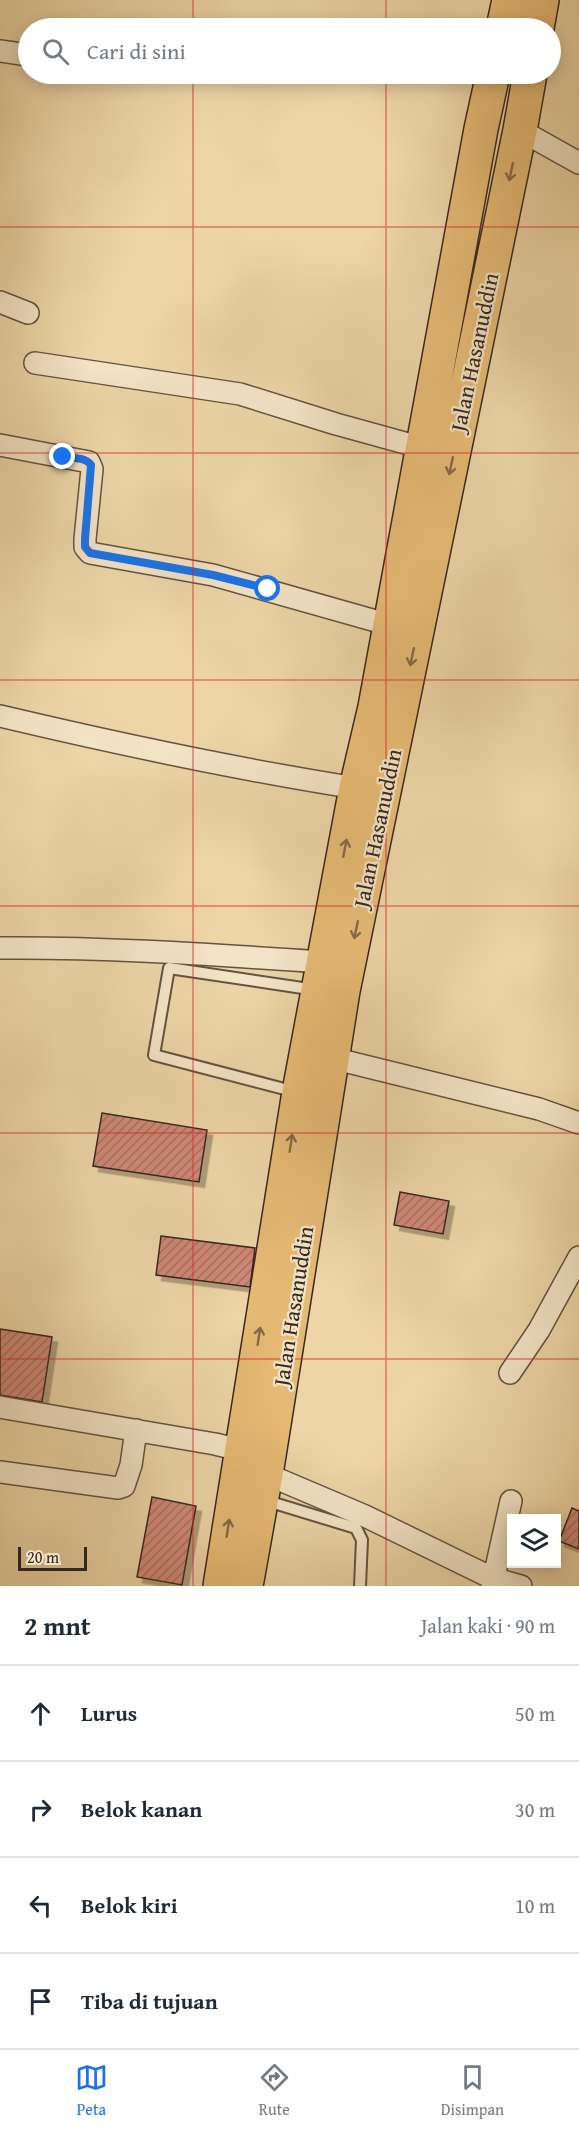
<!DOCTYPE html>
<html lang="id">
<head>
<meta charset="utf-8">
<style>
  body { margin:0; font-family:"Gentium Book Plus",serif; background:#f6f6f7; color:#1f2937 }
  .controls { position:absolute; right:18px; bottom:18px; display:grid; overflow:hidden; border-radius:0px; box-shadow:0 3px 15px #0003 }
  .controls button { width:54px; height:54px; display:grid; place-items:center; padding:0; border:0; border-bottom:2px solid #e0e1e3; background:#fff; color:#1f2937; font:30px sans-serif }
  .scale { position:absolute; left:18px; bottom:15px; width:69px; box-sizing:border-box; padding-left:6px; border:3px solid #36281f; border-top:0; font-size:16px; line-height:21px; white-space:nowrap; color:#36281f; -webkit-text-stroke:4px #f3e4c6; paint-order:stroke }
  .stop { position:absolute; width:18px; height:18px; margin:-14px; border:4px solid #1a73e8; border-radius:50%; background:#fff }
  .stop.end { background:#1a73e8; border-color:#fff; box-shadow:0 2px 6px #0008 }
  .list { margin:0; padding:0; list-style:none }
  h2 { display:flex; justify-content:space-between; align-items:center; height:78px; margin:0; padding:0 24px; font-size:26px }
  h2 small { font-size:20px; font-weight:400; color:#747a83 }
  .list li { display:grid; grid-template-columns:39px 1fr auto; gap:18px; align-items:center; box-sizing:border-box; height:96px; padding:0 24px; border-top:2px solid #e0e1e3 }
  .list b { display:block; font-size:22px; white-space:nowrap }
  .list em { font-size:20px; font-style:normal; color:#747a83 }
  .icon { flex:none; width:33px; height:33px; fill:none; stroke:currentColor; stroke-width:2; stroke-linecap:round; stroke-linejoin:round }
  .map { position:relative; flex:none; width:579px; height:1586px; overflow:hidden }
  .search { position:absolute; background:#fff; box-shadow:0 3px 15px #0003; left:18px; right:18px; top:18px; height:66px; display:flex; align-items:center; gap:15px; box-sizing:border-box; padding:0 21px; border-radius:33px; color:#747a83; font-size:22px }
  .sheet { height:462px; background:#fff }
  nav { display:flex; justify-content:space-around; align-items:center; box-sizing:border-box; height:84px; border-top:2px solid #e0e1e3; background:#fff; font-size:16px; color:#747a83 }
  nav a { display:grid; justify-items:center; gap:3px }
  nav .on { color:#1a73e8 }
  .map>svg:first-child { display:block }
  .building { fill:url(#building-hatch); stroke:#36281f; stroke-width:1.5; filter:url(#shadow) }
  .lines { fill:none; stroke-linecap:round; stroke-linejoin:round }
  .lane-casing { stroke:#645341; stroke-width:14 }
  .street-casing { stroke:#645341; stroke-width:24 }
  .highway-casing { stroke:#36281f; stroke-width:36 }
  .lane { stroke:#f3e4c6; stroke-width:10 }
  .street { stroke:#f3e4c6; stroke-width:21 }
  .highway { stroke:#e6ba74; stroke-width:33 }
  .oneway { stroke:#856a45 }
  .route { stroke:#1a73e8; stroke-width:8 }
  .grid { fill:none; stroke:#d62828; stroke-width:1.5; stroke-opacity:0.55 }
  .labels { text-anchor:middle; dominant-baseline:central; stroke-width:4.5; stroke-linejoin:round; paint-order:stroke }
  .street-label { font-size:22px; fill:#36281f; stroke:#f3e4c6 }
</style>
</head>
<body>
<div class="map">
<svg width="579" height="1586" viewBox="0 0 579 1586">
  <defs>
    <pattern id="building-hatch" width="6" height="6" patternUnits="userSpaceOnUse" patternTransform="scale(1.5)"><rect width="6" height="6" fill="#cf8877"/><path d="M-1 1l2-2M0 6l6-6M5 7l2-2" fill="none" stroke="#a96f61"/></pattern>
    <filter id="shadow"><feDropShadow dx="5.5" dy="5.5" stdDeviation="0" flood-color="#0004"/></filter>
  </defs>
  <rect width="100%" height="100%" fill="#edd5a7"/>
  <filter id="stains"><feTurbulence type="fractalNoise" baseFrequency=".00333" numOctaves="4"/><feColorMatrix values="0 0 0 0 .2 0 0 0 0 .09 0 0 0 0 .02 0 0 0 .5 -.17"/></filter>
  <radialGradient id="worn" r=".72"><stop offset=".6" stop-color="#630" stop-opacity="0"/><stop offset="1" stop-color="#630" stop-opacity=".3"/></radialGradient>
  <path class="building" d="M102,1113L207,1130L199,1182L93,1166Z
    M400,1192L449,1201L443,1234L394,1225Z
    M161,1236L255,1248L250,1287L156,1275Z
    M0,1329L52,1337L42,1402L0,1395Z
    M152,1497L196,1506L182,1585L137,1577Z
    M572,1508L579,1511V1549L559,1541Z"/>
  <g class="lines">
    <g class="lane-casing">
      <path id="lane" d="M296,1092L154,1055L169,968L316,990
        M264,1500L356,1528L362,1540L360,1586"/>
    </g>
    <g class="street-casing">
      <path id="street" d="M0,51L28,55
        M520,130L579,163
        M0,302L28,313
        M35,363L240,394L336,424L423,448
        M0,445L89,462L92,469L85,539V547L90,553L213,575L390,625
        M0,716C118,744 236,769 356,788
        M0,948C108,947 216,955 323,962
        M332,1058L539,1109L579,1123
        M510,1373L539,1330L579,1257
        M0,1407L215,1444L240,1450
        M0,1472L118,1488L124,1486L131,1465L136,1430
        M266,1474L365,1516L492,1578L521,1586
        M492,1586L511,1501"/>
    </g>
    <g class="highway-casing">
      <path id="highway" d="M503,28L509,0
        M537,28L542,0
        M220,1586L299,1092L356,788L375,707L481,129L493,74
        M246,1586L266,1474L343,991L520,130L530,74"/>
    </g>
    <use href="#lane" class="lane"/>
    <use href="#street" class="street"/>
    <use href="#highway" class="highway"/>
  </g>
  <defs><path id="oneway-shaft" d="M-6 0H5M1.5-3L5.5 0L1.5 3" fill="none" stroke-width="1.6" stroke-linecap="round" stroke-linejoin="round" transform="scale(1.5)"/></defs>
  <g class="oneway">
    <use href="#oneway-shaft" transform="translate(511 172) rotate(102)"/>
    <use href="#oneway-shaft" transform="translate(451 466) rotate(102)"/>
    <use href="#oneway-shaft" transform="translate(412 657) rotate(102)"/>
    <use href="#oneway-shaft" transform="translate(345 848) rotate(-79)"/>
    <use href="#oneway-shaft" transform="translate(356 930) rotate(102)"/>
    <use href="#oneway-shaft" transform="translate(291 1143) rotate(-81)"/>
    <use href="#oneway-shaft" transform="translate(259 1336) rotate(-81)"/>
    <use href="#oneway-shaft" transform="translate(228 1528) rotate(-81)"/>
  </g>
  <g class="lines">
    <path class="route" d="M63,457C72,458 85,457 91,465L85,539V547L90,553L213,575L268,589"/>
  </g>
  <path class="grid" d="M193,0V28M386,0V28M193,74V1586M386,74V1586M0,227H579M0,453H579M0,680H579M0,906H579M0,1133H579M0,1359H579"/>
  <g class="labels">
    <g class="street-label">
      <text transform="translate(474 352) rotate(-78)">Jalan Hasanuddin</text>
      <text transform="translate(377 828) rotate(-78)">Jalan Hasanuddin</text>
      <text transform="translate(293 1306) rotate(-81)">Jalan Hasanuddin</text>
    </g>
  </g>
  <rect width="100%" height="100%" filter="url(#stains)"/>
  <rect width="100%" height="100%" fill="url(#worn)"/>
</svg>
<div class="controls">
<button><svg class="icon" aria-label="layers" viewBox="0 0 24 24"><path d="M12 4l9 5-9 5-9-5zM3 14l9 5 9-5"/></svg></button>
</div>
<div class="scale">20 m</div>
<div class="stop" style="left:268px;top:589px"></div>
<div class="stop end" style="left:63px;top:457px"></div>
<div class="search"><svg class="icon" aria-label="search" viewBox="0 0 24 24"><circle cx="10" cy="10" r="6"/><path d="M15 15l6 6"/></svg>Cari di sini</div>
</div>
<section class="sheet">
<h2>2 mnt<small>Jalan kaki · 90 m</small></h2>
<ul class="list">
<li><svg class="icon" aria-label="ahead" viewBox="0 0 24 24"><path d="M12 20V5M6 11l6-6 6 6"/></svg><div><b>Lurus</b></div><em>50 m</em></li>
<li><svg class="icon" aria-label="right" viewBox="0 0 24 24"><path d="M7 20v-9h11M14 6l5 5-5 5"/></svg><div><b>Belok kanan</b></div><em>30 m</em></li>
<li><svg class="icon" aria-label="left" viewBox="0 0 24 24"><path d="M17 20v-9H6M10 6l-5 5 5 5"/></svg><div><b>Belok kiri</b></div><em>10 m</em></li>
<li><svg class="icon" aria-label="arrive" viewBox="0 0 24 24"><path d="M6 21V4h12l-3 4 3 4H6"/></svg><div><b>Tiba di tujuan</b></div></li>
</ul>
</section>
<nav>
<a class="on"><svg class="icon" aria-label="map" viewBox="0 0 24 24"><path d="M3 6l6-2 6 2 6-2v14l-6 2-6-2-6 2zM9 4v14M15 6v14"/></svg>Peta</a>
<a><svg class="icon" aria-label="directions" viewBox="0 0 24 24"><path d="M12 3l9 9-9 9-9-9zM9 14v-3h6M13 9l2 2-2 2"/></svg>Rute</a>
<a><svg class="icon" aria-label="saved" viewBox="0 0 24 24"><path d="M7 4h10v16l-5-4-5 4z"/></svg>Disimpan</a>
</nav>
</body>
</html>
